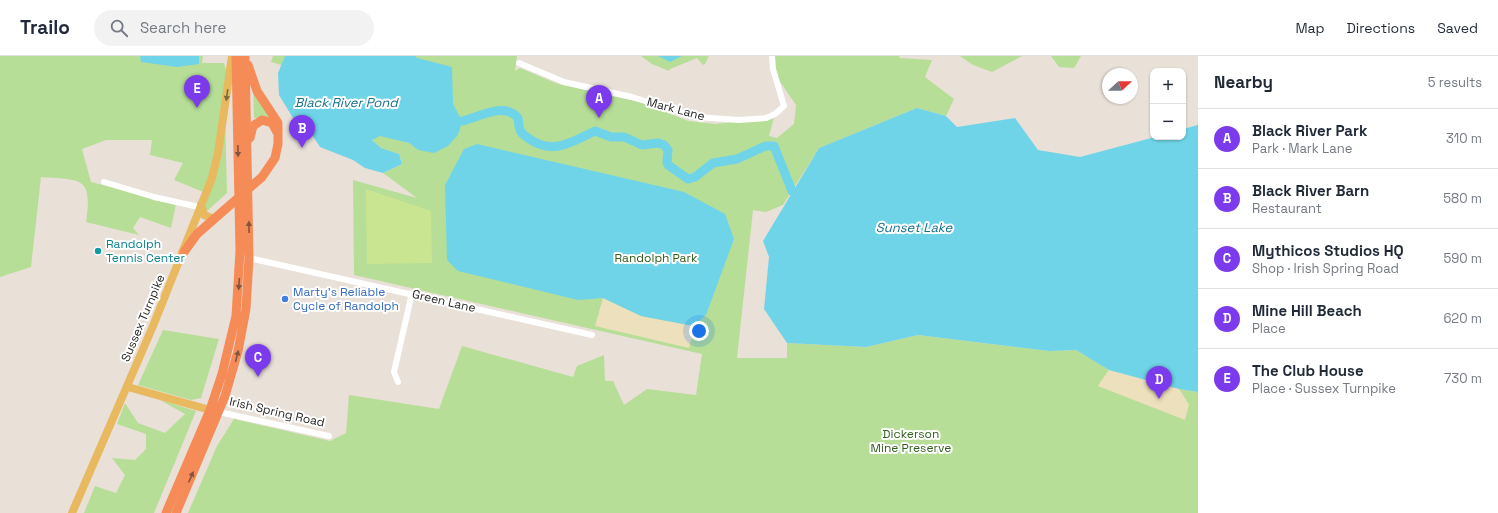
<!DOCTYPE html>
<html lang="en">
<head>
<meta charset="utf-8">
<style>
  body { margin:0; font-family:"Space Grotesk",sans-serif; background:#f2f2f3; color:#1f2937 }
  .controls { position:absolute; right:12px; top:12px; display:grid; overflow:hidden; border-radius:8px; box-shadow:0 1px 3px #0004 }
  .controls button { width:36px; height:36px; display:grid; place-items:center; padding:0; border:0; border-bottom:1px solid #e0e1e3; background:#fff; color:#1f2937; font:20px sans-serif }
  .compass { position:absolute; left:1102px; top:12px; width:36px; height:36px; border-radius:50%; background:#fff; box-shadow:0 1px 3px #0004; rotate:69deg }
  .you { position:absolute; left:699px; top:275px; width:14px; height:14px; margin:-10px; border:3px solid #fff; border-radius:50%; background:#1a73e8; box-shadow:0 0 0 6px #1a73e833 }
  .badge { display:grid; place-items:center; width:26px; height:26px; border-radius:50%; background:#7c3aed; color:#fff; font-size:13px; font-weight:700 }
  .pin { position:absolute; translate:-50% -33px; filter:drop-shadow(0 1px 2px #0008) }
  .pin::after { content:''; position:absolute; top:21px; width:14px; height:12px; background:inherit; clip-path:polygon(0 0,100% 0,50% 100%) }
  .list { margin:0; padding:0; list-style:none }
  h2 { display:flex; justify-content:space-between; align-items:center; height:52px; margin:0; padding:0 16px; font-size:17px }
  h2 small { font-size:13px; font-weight:400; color:#747a83 }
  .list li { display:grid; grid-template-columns:26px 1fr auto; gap:12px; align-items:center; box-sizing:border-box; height:60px; padding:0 16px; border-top:1px solid #e0e1e3 }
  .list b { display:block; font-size:15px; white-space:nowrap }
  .list p { margin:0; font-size:13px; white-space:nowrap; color:#747a83 }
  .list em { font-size:13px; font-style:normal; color:#747a83 }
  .icon { flex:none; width:22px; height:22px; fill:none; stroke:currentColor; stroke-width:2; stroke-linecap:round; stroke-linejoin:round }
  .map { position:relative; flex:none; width:1198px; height:457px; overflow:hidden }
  header { display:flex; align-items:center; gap:24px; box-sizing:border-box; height:56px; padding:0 20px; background:#fff; border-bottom:1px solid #e0e1e3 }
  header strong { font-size:19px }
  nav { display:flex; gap:22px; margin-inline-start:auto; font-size:14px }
  .search { width:280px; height:36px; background:#f2f2f3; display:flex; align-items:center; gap:10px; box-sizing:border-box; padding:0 14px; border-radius:22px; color:#747a83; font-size:15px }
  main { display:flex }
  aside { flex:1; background:#fff }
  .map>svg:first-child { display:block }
  .green { fill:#b6de97 }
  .sand { fill:#ede0bc }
  .pitch { fill:#cae592 }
  .water { fill:#6fd4e7 }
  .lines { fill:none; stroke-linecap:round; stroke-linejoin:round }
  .river { stroke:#6fd4e7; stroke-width:9 }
  .minor { stroke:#fff; stroke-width:6 }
  .major { stroke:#e8b95e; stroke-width:8 }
  .highway { stroke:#f58b57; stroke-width:9 }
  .oneway { fill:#7e6940 }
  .oneway2 { fill:#84543d }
  .culture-dot { fill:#0f9aa8; stroke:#fff; stroke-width:1.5 }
  .shop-dot { fill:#3f7fe0; stroke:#fff; stroke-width:1.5 }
  .labels { text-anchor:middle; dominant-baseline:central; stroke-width:4; stroke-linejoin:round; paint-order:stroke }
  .street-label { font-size:12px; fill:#272727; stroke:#fff }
  .culture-label { font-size:12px; fill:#0d838f; stroke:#fff; text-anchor:start }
  .park-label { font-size:12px; fill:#315e1c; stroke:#fff }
  .shop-label { font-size:12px; fill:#366cbe; stroke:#fff; text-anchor:start }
  .water-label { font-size:13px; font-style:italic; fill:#13708e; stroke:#fff }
</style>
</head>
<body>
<header>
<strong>Trailo</strong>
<div class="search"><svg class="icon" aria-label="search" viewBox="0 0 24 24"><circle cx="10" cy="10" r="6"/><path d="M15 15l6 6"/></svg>Search here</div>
<nav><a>Map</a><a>Directions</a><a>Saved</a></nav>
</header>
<main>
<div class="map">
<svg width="1198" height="457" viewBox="0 0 1198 457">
  <rect width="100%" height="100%" fill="#e9e0d8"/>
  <path class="green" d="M0,0H203L202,7H224L227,18L225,59L227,137L196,165L206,137L174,124L183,107L150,99L152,84H106L82,93L91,126L176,148L171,172L140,161L133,172L139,179L86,166C93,120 81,124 41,121L31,211L0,221Z
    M273,0H517L515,15L520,12L558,28L644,47L688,65L716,68L774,61L769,80L777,82L794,68L796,49L770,11L771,0H899L900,2L932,4L925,21L954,43L946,60L917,52L819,92L783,149L766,156L753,154L737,302H787V287L866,291L918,279L1049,295L1076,294L1109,314L1098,330L1189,349L1179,333L1198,336V457H188L217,390L234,363L330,385L346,377L349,339L439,353L462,290L573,321L577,310L604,299L605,325H613L624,349L647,333L696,339L702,298L354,219L353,124L417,142L383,117L402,108L399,98L381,92L372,84L380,79L409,87L418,94L459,60L271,6Z
    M641,0H709L705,8L703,9L697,2L670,13L669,15L652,8Z
    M960,0H1022L992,16L973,9Z
    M1051,0H1081L1074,12L1059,11Z
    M253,32L272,62H254Z
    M163,274L219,283L201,342L191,344L138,329Z
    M160,344L196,355L154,457H84L95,430L116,437L125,419L112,402L135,404L146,393V378L117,368L125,347L138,367L165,377L185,358Z"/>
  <path class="sand" d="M603,242L641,260L694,270L689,292L595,270Z
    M1109,314L1179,333L1189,349L1185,364L1098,330Z"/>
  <path class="pitch" d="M366,133L431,155L432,207L367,208Z"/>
  <path class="water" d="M140,0H199V8L177,11L141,6Z
    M285,0H415L417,2L452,11L453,48L462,65L458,79L448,90L434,97L418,94L409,87L380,80L372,84L381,92L399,98L402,108L383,117L365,112L353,104L320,91L304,67L293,62L279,39L278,17Z
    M658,0H682L670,6Z
    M917,52L946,60L957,71L1015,62L1038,94L1080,101L1155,81H1183V73L1198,69V336L1179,333L1109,314L1076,294L1049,295L918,279L866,291L787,287L764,253L769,201L763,185L819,92Z
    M477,88L684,136L725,158L734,183L706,259L694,270L641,260L603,242L578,244L458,215L447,204L445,129L464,93Z"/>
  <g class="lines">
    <path class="river" d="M462,65C477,62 504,45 518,62C519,66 518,70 520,74C522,79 527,81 531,84C554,99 573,85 595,75L611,81H624L642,89L658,87L664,89L668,94L667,106L668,109L688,123L695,121L713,107L737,103L763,91
      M766,90H774L792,135"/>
    <path class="minor" d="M519,7L564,26L632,41L697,61L739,64L766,62L775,58L784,50L773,13L772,0
      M104,126L154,141L199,151
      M249,202L592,279
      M398,326L394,316L412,237
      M219,356L329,380"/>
    <path class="major" d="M201,149L204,159L214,163
      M128,331L210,354
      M72,457L153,270L212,122L218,97L232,0"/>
    <path class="highway" d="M250,82L253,70L262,64L272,67L277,76
      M184,196L197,178L262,121L275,102L278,88V67L257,35L248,9
      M166,457L210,354L222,318L236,260L240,195L236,0
      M176,457L225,340L238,295L246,253L249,202L245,0"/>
  </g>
  <defs><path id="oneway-solid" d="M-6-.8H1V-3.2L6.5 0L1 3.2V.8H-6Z"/></defs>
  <use class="oneway" href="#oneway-solid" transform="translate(227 39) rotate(98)"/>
  <g class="oneway2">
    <use href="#oneway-solid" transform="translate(238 95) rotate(89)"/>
    <use href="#oneway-solid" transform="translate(249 171) rotate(-91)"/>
    <use href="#oneway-solid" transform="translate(239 228) rotate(94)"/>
    <use href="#oneway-solid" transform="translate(237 300) rotate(-76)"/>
    <use href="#oneway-solid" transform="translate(191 421) rotate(-66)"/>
  </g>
  <circle class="culture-dot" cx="98" cy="195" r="4"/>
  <circle class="shop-dot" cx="285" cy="243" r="4"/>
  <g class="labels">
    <g class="street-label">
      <text transform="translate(676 53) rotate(15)">Mark Lane</text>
      <text transform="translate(444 245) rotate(13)">Green Lane</text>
      <text transform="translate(143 262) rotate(-67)">Sussex Turnpike</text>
      <text transform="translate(277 356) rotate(13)">Irish Spring Road</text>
    </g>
    <g class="culture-label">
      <text x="106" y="188">Randolph<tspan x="106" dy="14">Tennis Center</tspan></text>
    </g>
    <g class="park-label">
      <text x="656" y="202">Randolph Park</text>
      <text x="911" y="378">Dickerson<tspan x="911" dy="14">Mine Preserve</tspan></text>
    </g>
    <g class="shop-label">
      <text x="293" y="236">Marty's Reliable<tspan x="293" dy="14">Cycle of Randolph</tspan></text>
    </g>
    <g class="water-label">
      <text x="346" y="46">Black River Pond</text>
      <text x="914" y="171">Sunset Lake</text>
    </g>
  </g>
</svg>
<div class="controls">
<button>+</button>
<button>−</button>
</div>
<svg class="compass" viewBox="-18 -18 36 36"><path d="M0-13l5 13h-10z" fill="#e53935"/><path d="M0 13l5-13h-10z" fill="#747a83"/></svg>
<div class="you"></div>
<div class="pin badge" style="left:599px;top:62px">A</div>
<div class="pin badge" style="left:302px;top:92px">B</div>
<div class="pin badge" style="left:258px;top:321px">C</div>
<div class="pin badge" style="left:1159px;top:343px">D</div>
<div class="pin badge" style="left:197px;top:52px">E</div>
</div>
<aside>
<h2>Nearby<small>5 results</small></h2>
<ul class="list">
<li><span class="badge">A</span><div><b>Black River Park</b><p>Park · Mark Lane</p></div><em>310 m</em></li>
<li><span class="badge">B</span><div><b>Black River Barn</b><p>Restaurant</p></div><em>580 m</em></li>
<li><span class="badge">C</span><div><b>Mythicos Studios HQ</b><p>Shop · Irish Spring Road</p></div><em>590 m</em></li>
<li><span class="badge">D</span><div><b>Mine Hill Beach</b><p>Place</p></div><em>620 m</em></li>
<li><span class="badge">E</span><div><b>The Club House</b><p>Place · Sussex Turnpike</p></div><em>730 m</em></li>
</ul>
</aside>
</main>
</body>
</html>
